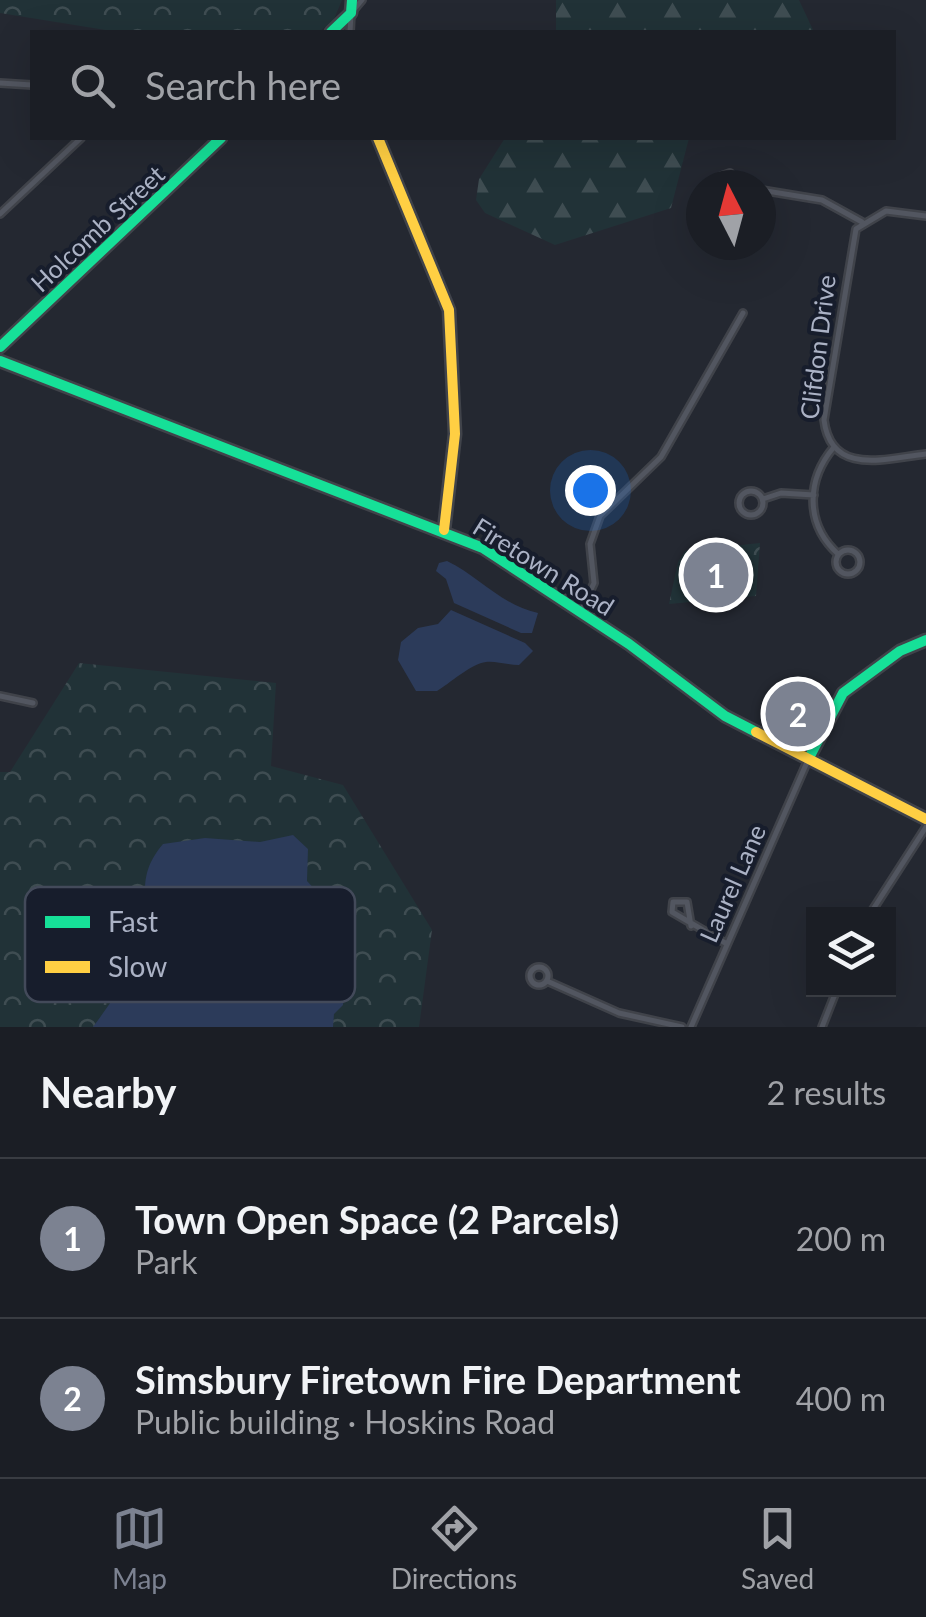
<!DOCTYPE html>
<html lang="en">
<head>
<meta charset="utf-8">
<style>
  body { margin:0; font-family:Lato,sans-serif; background:#24272d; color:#f1f3f6 }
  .controls { position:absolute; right:30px; bottom:30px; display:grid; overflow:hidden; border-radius:0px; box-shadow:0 10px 40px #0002 }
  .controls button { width:90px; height:90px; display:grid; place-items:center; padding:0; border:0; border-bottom:2px solid #393c42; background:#1b1e25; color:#f1f3f6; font:50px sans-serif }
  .compass { position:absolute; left:686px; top:170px; width:90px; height:90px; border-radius:50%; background:#1b1e25; box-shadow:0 10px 40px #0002; rotate:354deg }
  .you { position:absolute; left:590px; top:490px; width:35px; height:35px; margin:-25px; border:8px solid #fff; border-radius:50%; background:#1a73e8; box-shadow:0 0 0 15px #1a73e833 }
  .badge { display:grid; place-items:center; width:65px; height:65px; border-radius:50%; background:#7c8291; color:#fff; font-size:32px; font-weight:700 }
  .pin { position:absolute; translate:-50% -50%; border:5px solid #fff; box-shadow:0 2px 10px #0006 }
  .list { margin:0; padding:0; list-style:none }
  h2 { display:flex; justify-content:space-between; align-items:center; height:130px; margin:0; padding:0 40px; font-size:42px }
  h2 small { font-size:32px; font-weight:400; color:#a0a2a7 }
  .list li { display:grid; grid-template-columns:65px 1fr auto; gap:30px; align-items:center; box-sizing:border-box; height:160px; padding:0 40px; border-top:2px solid #393c42 }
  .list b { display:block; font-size:38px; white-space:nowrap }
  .list p { margin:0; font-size:32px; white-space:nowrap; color:#a0a2a7 }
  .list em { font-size:32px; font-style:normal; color:#a0a2a7 }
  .icon { flex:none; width:55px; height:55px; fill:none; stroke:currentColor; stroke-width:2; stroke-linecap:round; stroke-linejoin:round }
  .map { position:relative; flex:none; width:926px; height:1027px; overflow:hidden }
  .search { position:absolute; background:#1b1e25; box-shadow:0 10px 40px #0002; left:30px; right:30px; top:30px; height:110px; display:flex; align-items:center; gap:25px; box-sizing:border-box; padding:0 35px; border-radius:0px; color:#a0a2a7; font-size:38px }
  .sheet { height:450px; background:#1b1e25 }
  nav { display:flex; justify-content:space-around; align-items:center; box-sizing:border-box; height:140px; border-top:2px solid #393c42; background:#1b1e25; font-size:28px; color:#a0a2a7 }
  nav a { display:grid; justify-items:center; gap:5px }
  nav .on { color:#7c8291 }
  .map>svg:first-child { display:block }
  .forest { fill:url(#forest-firs) }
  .park { fill:url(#park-crowns) }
  .water { fill:#2c3b5a }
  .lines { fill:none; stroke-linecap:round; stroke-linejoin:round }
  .street-casing { stroke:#40434a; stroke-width:10 }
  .fast-casing { stroke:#40434a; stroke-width:15 }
  .slow-casing { stroke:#40434a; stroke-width:15 }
  .street { stroke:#525660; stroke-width:5 }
  .fast { stroke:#16e098; stroke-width:10 }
  .slow { stroke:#ffcf43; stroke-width:10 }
  .labels { text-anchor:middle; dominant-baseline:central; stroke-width:8; stroke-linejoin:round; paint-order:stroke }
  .street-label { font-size:25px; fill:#abb2c5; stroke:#171d2c }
  .key { fill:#171d2c; stroke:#434a5a; stroke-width:2.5 }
  .key-label { font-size:28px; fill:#abb2c5 }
</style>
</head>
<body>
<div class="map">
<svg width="926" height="1027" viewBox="0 0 926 1027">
  <defs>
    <pattern id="forest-firs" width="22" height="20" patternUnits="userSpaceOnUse" patternTransform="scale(2.5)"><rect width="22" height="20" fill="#213237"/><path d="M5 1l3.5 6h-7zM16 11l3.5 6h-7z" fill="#3f4d52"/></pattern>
    <pattern id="park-crowns" width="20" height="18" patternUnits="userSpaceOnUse" patternTransform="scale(2.5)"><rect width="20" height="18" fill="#213237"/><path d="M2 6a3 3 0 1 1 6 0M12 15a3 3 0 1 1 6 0" fill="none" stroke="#3f4d52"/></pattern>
  </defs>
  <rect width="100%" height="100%" fill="#242831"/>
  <path class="forest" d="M556,0H799L814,32H556Z
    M505,138H689L671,208L555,245L485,213L476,200L479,179Z"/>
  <path class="park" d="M0,0H342L334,19L319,32H118L0,13Z
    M760,543L756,596L669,604L678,562L685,551Z
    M79,663L276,683L271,766L343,785L432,930L419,1027H0V772H10Z"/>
  <path class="water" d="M447,561C480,577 501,605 538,613L532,633H521L454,603L446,579L436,571L439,563Z
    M451,610L525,643L533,651L519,665C508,665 496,661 486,662C472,663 449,684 437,691H416L398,660L401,642L418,628L438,624Z
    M293,835L308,849L307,881L331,907L344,911L355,939L347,957L343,1005L334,1014L333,1027H93C113,1000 135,969 142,935C151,898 134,878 163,844L205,838L260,842Z"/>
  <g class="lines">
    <g class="street-casing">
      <path id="street" d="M350,32L351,13L362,0
        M0,83L32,85
        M716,185L719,177L730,173L740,185
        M761,190L822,200L862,222
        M0,214L81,138
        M926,216L886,211L856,229L824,420C831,477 887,458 926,454
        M834,447C806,480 805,524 838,554
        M739 503a12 12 0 1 1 24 0a12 12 0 1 1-24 0Z
        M763,499L781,493L814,495
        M836 562a12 12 0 1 1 24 0a12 12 0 1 1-24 0Z
        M581,611L594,583L590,544L600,516L661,457L743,313
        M0,696L33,703
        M870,914L926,827
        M691,926L687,902H673L672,912L727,944
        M530 976a9 9 0 1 1 18 0a9 9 0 1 1-18 0Z
        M547,981L619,1013L682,1027
        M691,1027L808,760
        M822,1027L837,989"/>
    </g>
    <g class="fast-casing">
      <path id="fast" d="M331,32L351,13L352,0
        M0,347L221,138
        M0,361L483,548L629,644L725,716L756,732
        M810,756L843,693L900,651L926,640"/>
    </g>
    <g class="slow-casing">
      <path id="slow" d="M378,138L449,310L455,434L444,530
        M756,732L926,819"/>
    </g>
    <use href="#street" class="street"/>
    <use href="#fast" class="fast"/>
    <use href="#slow" class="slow"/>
  </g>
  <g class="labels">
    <g class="street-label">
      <text transform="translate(97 228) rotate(-43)">Holcomb Street</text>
      <text transform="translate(817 347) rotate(-83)">Clifdon Drive</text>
      <text transform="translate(544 566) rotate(32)">Firetown Road</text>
      <text transform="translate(732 883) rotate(-66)">Laurel Lane</text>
    </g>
  </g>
  <rect x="25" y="887" width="330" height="115" rx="15" class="key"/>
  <rect x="45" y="916" width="45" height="12" fill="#16e098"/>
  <rect x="45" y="961" width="45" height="12" fill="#ffcf43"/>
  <g class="key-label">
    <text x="108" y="932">Fast</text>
    <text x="108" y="977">Slow</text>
  </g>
</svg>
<div class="controls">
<button><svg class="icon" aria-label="layers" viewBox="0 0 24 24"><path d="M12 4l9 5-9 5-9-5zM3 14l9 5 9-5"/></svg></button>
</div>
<svg class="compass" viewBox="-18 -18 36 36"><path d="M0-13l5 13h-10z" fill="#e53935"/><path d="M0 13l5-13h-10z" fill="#a0a2a7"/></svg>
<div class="you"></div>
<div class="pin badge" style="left:716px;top:575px">1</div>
<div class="pin badge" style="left:798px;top:714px">2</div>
<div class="search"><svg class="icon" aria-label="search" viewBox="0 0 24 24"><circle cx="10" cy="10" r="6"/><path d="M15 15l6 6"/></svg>Search here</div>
</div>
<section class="sheet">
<h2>Nearby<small>2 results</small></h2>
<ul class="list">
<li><span class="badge">1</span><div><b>Town Open Space (2 Parcels)</b><p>Park</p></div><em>200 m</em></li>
<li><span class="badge">2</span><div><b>Simsbury Firetown Fire Department</b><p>Public building · Hoskins Road</p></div><em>400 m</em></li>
</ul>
</section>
<nav>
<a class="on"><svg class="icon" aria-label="map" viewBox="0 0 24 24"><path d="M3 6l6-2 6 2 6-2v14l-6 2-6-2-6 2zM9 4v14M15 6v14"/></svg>Map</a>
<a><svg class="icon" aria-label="directions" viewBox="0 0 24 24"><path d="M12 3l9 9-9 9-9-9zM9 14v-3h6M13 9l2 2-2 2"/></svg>Directions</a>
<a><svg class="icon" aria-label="saved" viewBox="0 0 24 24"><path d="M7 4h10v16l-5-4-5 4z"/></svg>Saved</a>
</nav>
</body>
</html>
